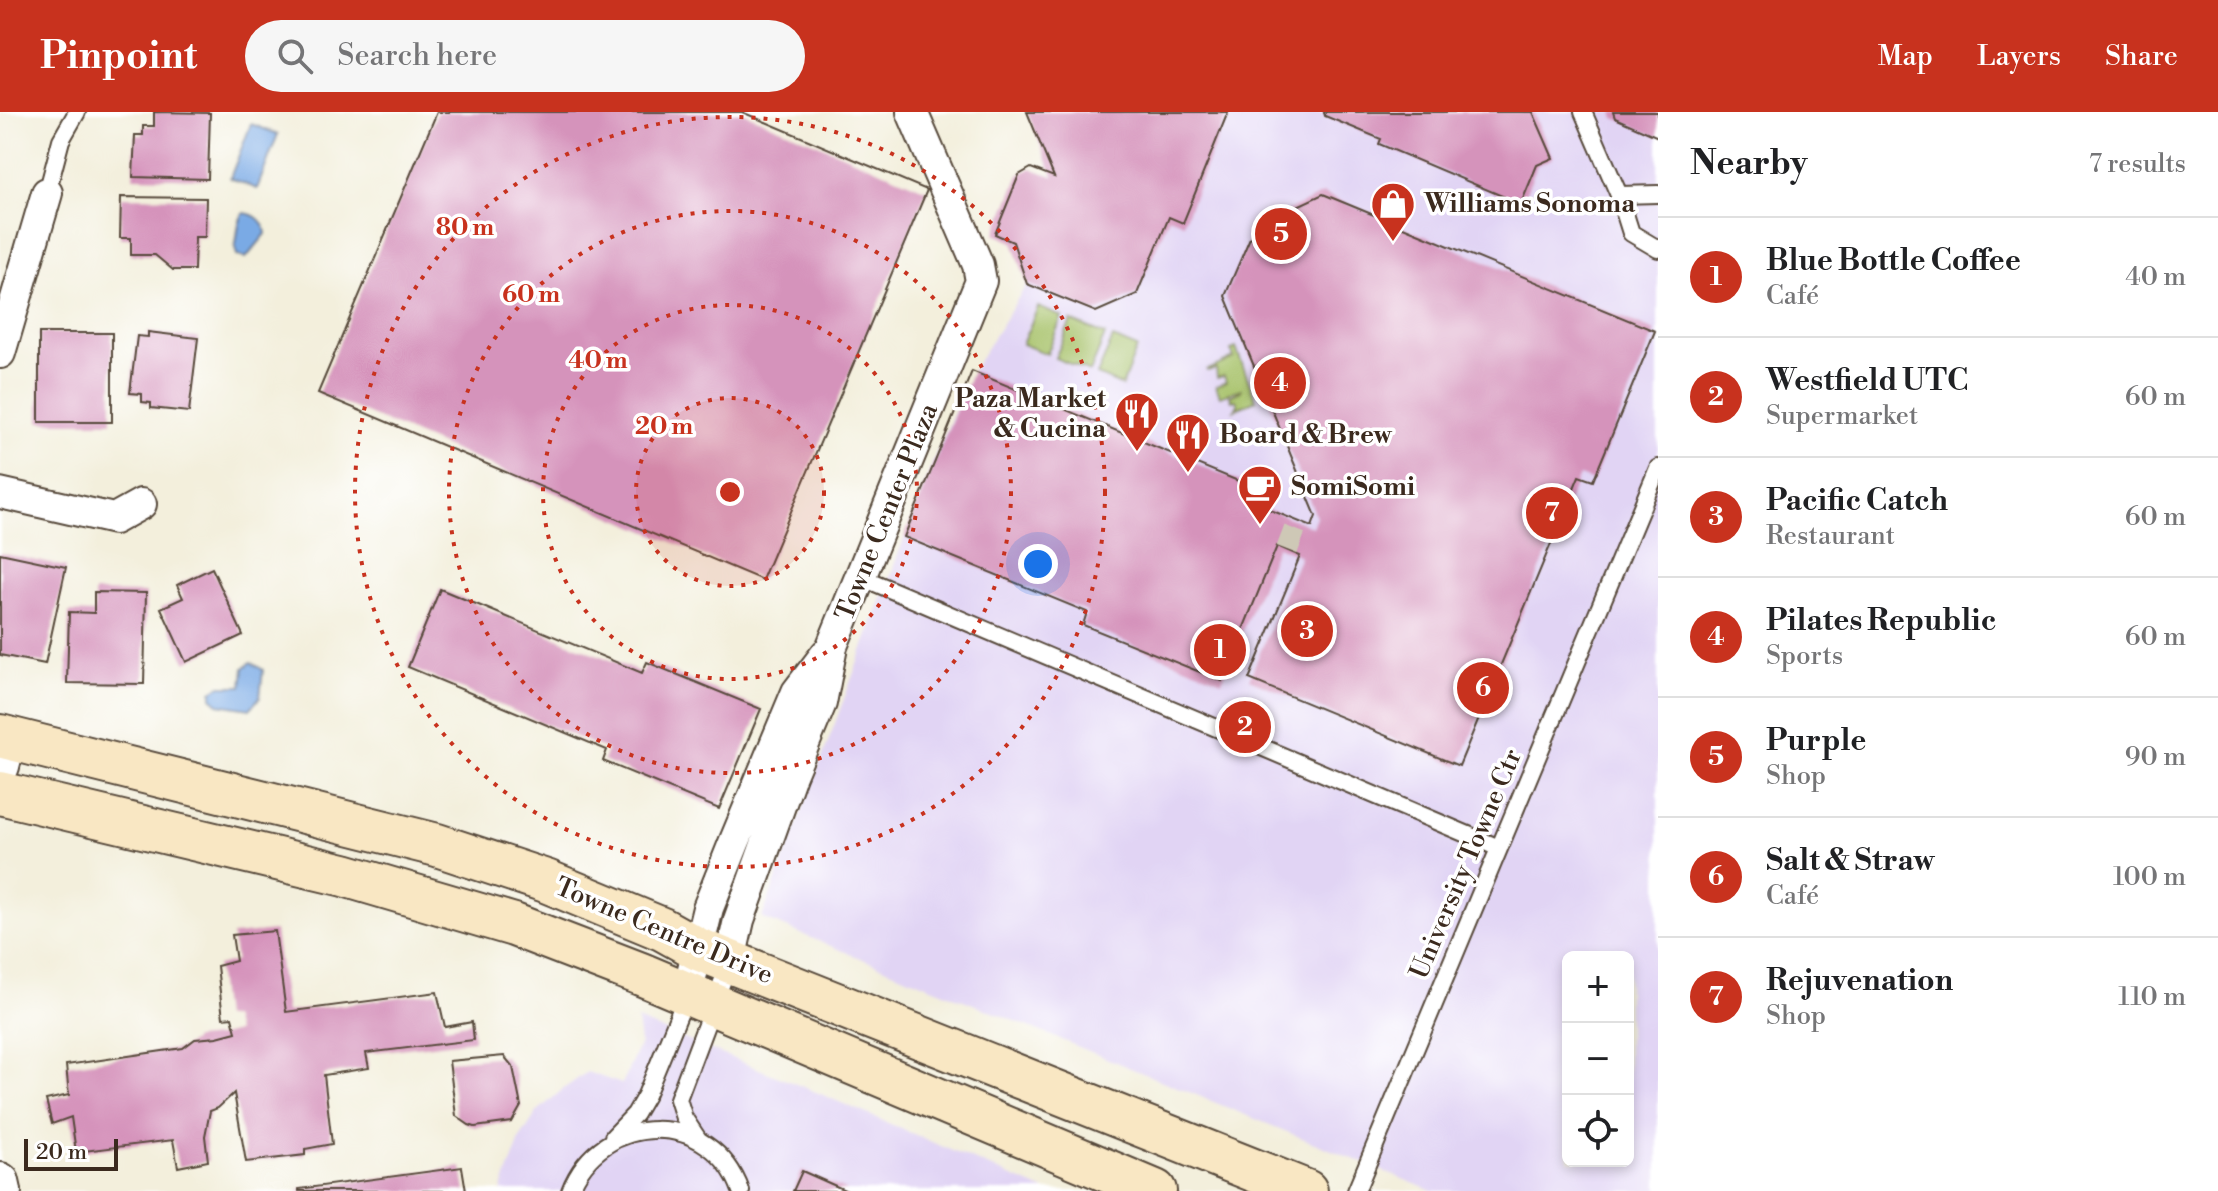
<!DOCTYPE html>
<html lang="en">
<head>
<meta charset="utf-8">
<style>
  body { margin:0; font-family:"Libre Bodoni",serif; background:#f6f6f6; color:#202124 }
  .controls { position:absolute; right:24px; bottom:24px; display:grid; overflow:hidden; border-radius:12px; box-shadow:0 4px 12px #0003 }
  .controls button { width:72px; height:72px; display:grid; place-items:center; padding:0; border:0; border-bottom:2px solid #e0e0e0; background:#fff; color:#202124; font:40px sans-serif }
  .scale { position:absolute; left:24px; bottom:20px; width:94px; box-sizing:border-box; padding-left:8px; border:4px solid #3b2a1e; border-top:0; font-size:22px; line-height:28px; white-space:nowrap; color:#3b2a1e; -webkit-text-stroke:6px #fff; paint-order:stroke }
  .you { position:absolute; left:1038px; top:452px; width:28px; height:28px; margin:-20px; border:6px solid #fff; border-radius:50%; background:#1a73e8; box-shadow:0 0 0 12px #1a73e833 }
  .badge { display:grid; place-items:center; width:52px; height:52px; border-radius:50%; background:#c8321e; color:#fff; font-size:26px; font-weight:700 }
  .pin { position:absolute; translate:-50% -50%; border:4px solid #fff; box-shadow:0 2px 8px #0006 }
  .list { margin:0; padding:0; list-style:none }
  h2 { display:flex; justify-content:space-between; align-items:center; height:104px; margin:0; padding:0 32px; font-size:34px }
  h2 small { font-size:26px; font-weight:400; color:#757577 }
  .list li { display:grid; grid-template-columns:52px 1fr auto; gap:24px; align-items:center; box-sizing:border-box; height:120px; padding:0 32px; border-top:2px solid #e0e0e0 }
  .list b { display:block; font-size:30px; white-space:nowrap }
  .list p { margin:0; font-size:26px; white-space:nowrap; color:#757577 }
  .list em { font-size:26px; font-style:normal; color:#757577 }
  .icon { flex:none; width:44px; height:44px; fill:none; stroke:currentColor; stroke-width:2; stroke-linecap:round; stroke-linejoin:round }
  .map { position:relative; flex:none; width:1658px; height:1079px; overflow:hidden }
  header { display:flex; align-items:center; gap:48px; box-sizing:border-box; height:112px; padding:0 40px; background:#c8321e; color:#fff }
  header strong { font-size:38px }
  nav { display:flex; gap:44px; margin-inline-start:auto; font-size:28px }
  .search { width:560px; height:72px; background:#f6f6f6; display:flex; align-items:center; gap:20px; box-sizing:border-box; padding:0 28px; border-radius:44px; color:#757577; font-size:30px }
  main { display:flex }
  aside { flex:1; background:#fff }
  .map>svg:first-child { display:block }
  .built { fill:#e1d4f4; fill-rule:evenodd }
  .green { fill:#a6c168; stroke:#707643; stroke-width:2 }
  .water { fill:#7aaae5; stroke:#5a6a82; stroke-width:2 }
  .building { fill:#d593bb }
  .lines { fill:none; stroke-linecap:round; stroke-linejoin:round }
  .pedestrian-tunnel { stroke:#cec8b6; stroke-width:22; stroke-dasharray:22 11; stroke-linecap:butt }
  .service-casing { stroke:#57483a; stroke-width:20 }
  .minor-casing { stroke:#57483a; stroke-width:34 }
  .tertiary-casing { stroke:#57483a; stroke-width:42 }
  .secondary-casing { stroke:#57483a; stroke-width:46 }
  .service { stroke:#fff; stroke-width:16 }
  .minor { stroke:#fff; stroke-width:30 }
  .tertiary { stroke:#fff; stroke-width:38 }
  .secondary { stroke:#f9e7c3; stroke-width:42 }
  .ring { fill:none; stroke:#c8321e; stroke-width:4; stroke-dasharray:4 8 }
  .labels { text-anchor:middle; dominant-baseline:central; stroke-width:7; stroke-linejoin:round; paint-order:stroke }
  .poi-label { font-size:26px; font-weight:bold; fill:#3b2a1e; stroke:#fff; text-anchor:start }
  .street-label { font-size:26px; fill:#3b2a1e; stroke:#fff }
  .centre { fill:#c8321e; stroke:#fff; stroke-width:4 }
  .ring-label { font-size:24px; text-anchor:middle; font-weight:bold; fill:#c8321e; stroke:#fff; stroke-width:7; stroke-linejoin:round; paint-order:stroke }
</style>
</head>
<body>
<header>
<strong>Pinpoint</strong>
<div class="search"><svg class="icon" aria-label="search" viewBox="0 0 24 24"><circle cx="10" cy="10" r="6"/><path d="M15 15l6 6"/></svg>Search here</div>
<nav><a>Map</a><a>Layers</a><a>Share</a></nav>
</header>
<main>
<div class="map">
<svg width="1658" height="1079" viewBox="0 0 1658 1079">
  <rect width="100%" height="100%" fill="#fff"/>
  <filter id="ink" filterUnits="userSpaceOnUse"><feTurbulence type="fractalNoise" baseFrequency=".0125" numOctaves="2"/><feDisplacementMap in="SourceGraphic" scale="16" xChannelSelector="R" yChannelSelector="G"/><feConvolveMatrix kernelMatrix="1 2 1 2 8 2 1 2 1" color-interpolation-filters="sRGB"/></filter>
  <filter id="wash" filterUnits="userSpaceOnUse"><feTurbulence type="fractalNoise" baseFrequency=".006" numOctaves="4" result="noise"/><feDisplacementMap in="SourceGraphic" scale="32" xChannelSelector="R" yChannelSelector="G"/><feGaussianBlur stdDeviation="1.8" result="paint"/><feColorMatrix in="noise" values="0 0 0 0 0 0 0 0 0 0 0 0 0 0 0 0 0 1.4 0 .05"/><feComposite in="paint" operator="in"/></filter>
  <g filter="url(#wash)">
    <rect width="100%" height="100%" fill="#f3efdc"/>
    <path class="built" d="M1027,0H1658V1079H1432L762,806L935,344L972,259L1027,172L1013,130L995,122L1019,63L1031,56L1053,64ZM1568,845H1628V1049H1568Z
      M637,908L816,980L1045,1079H501L521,1025L538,999L562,978L587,960L622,972L640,931Z"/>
    <path class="green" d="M1038,195L1062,205L1047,242L1022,232Z
      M1071,209L1105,223L1090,260L1055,246Z
      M1113,226L1137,236L1122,274L1097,263Z
      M1236,236L1256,288L1235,297L1238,293L1236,288L1232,289L1230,284L1241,279V277L1220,284L1216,274L1226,270L1224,264L1217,266L1216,257L1206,259L1234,246L1231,238Z"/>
    <path class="water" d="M251,12L278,22L257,77L230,66Z
      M244,101C256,102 265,110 266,122L246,146L237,143L235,136C238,125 237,109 244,101Z
      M251,550L263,558L260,585L250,597L218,592L212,585V579L221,574H242L244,556Z"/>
    <g id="blocks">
      <path class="building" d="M154,0L210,1L208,67L133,65L135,23H143V14H154Z
        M437,0H742L927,78L762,468L318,281Z
        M1027,0H1228L1183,111L1169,105L1137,182L1096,200L1027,172L1013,130L995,122L1019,63L1031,56L1054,65Z
        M1324,0H1533L1553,46L1537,53L1521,92L1379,32L1381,27L1325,4Z
        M1613,0H1658V25L1615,6Z
        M1323,82L1655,219L1593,369L1579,364L1459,654L1249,567L1300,444L1277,434L1222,569L1083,513L1087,500L904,425L972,259L1260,378L1268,397L1312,415L1316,404L1225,184L1255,114Z
        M121,85L206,86L205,125H195L194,158H173L155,143H131V126H120Z
        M148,220L198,226L189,300L151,296V291L142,290V282L130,281L137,224L148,225Z
        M39,221H112V310H39Z
        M0,441L66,455L45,552L0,543Z
        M212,456L243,523L186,550L161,496L183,486L177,473Z
        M440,477L642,561L647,550L761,597L719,697L603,649L607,638L408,555Z
        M94,480L146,481L144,572L67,571L69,500L94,501Z
        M275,819L286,900L437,880L445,915L472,910L474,928L366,941L369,956L324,963L332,1032L305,1037V1043L246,1050L234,981L218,996L210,999L205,1024L208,1049L178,1055L173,1028L76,1040L71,1005L52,1012L46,988L69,983L66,953L183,936L195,927L217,925L236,920L232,905L223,906L217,854L236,849L232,823Z
        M504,944L513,955L521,994L512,1010L475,1015L469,1013L456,1004L449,949Z
        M462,1055L466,1079H299V1077Z
        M802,1059L847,1079H793Z"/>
    </g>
  </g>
  <g filter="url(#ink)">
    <use href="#blocks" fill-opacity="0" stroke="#57483a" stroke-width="2"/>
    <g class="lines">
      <path class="pedestrian-tunnel" d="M1287,438L1298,409"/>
      <g class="service-casing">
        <path id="service" d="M1583,0L1619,83L1631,121L1658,137
          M47,81L61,28L77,0
          M1619,83L1658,82
          M861,465L1499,736
          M613,1025L635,1002L646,983L687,883
          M698,1027L684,1006L678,987L730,849
          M570,1079C601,998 712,997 741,1079
          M1356,1079L1658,356"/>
      </g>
      <g class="minor-casing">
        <path id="minor" d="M0,241L47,81
          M0,381L114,407L141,392
          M730,848L739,808L791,663L821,591L832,534L981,169L978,153L912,0
          M687,882L708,796L734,731L797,580L826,542"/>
      </g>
      <g class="tertiary-casing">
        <path id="tertiary" d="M0,654L7,626
          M0,1070L2,1079"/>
      </g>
      <g class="secondary-casing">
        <path id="secondary" d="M0,624L437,733L546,769L662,817L698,837L1306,1079
          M0,681L344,763L514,813L641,862L1155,1079"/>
      </g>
      <use href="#service" class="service"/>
      <use href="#minor" class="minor"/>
      <use href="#tertiary" class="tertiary"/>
      <use href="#secondary" class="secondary"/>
    </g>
  </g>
  <circle cx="730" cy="380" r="94" fill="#c8321e" fill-opacity=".12"/>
  <g class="ring">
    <circle cx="730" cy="380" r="94"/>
    <circle cx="730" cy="380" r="187"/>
    <circle cx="730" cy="380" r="281"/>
    <circle cx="730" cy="380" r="375"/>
  </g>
  <defs>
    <g id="shop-pin" transform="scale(2.3)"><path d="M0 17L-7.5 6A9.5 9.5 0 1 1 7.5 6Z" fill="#c8321e" stroke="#fff"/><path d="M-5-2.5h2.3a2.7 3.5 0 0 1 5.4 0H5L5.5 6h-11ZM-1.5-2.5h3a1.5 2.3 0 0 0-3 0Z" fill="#fff"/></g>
    <g id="restaurant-pin" transform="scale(2.3)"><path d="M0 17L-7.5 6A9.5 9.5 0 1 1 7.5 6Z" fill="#c8321e" stroke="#fff"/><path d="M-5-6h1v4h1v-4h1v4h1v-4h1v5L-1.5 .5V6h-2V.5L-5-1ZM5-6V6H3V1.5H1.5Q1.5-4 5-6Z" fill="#fff"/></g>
    <g id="cafe-pin" transform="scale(2.3)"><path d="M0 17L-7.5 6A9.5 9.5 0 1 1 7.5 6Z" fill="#c8321e" stroke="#fff"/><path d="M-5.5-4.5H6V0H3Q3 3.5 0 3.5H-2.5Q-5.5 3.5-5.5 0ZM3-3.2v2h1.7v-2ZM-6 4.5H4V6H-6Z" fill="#fff"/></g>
  </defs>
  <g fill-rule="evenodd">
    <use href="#shop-pin" x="1393" y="92"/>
    <use href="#restaurant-pin" x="1137" y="302"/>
    <use href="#restaurant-pin" x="1188" y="323"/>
    <use href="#cafe-pin" x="1260" y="375"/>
  </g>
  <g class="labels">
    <g class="poi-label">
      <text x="1424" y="92">Williams Sonoma</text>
      <text x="1106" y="287" text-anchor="end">Paza Market<tspan x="1106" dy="30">&amp; Cucina</tspan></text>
      <text x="1219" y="323">Board &amp; Brew</text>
      <text x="1291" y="375">SomiSomi</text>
    </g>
    <g class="street-label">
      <text transform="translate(887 400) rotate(-68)">Towne Center Plaza</text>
      <text transform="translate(1466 752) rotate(-67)">University Towne Ctr</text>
      <text transform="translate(664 819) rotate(23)">Towne Centre Drive</text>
    </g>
  </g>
  <circle cx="730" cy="380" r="12" class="centre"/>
  <g class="ring-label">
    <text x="465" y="123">80 m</text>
    <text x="531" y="190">60 m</text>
    <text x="598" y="256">40 m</text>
    <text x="664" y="322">20 m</text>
  </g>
</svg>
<div class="controls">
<button>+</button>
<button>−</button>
<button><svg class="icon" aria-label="locate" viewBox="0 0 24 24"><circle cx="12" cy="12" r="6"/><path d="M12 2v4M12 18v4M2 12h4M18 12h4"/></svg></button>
</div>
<div class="scale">20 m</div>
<div class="you"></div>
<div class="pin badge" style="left:1220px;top:538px">1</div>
<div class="pin badge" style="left:1245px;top:615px">2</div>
<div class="pin badge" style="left:1307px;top:519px">3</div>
<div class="pin badge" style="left:1280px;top:271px">4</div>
<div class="pin badge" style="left:1281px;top:122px">5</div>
<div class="pin badge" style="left:1483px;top:576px">6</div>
<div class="pin badge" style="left:1552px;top:401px">7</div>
</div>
<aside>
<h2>Nearby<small>7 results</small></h2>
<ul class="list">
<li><span class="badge">1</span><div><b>Blue Bottle Coffee</b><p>Café</p></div><em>40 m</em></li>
<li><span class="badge">2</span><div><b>Westfield UTC</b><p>Supermarket</p></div><em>60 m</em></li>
<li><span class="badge">3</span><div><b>Pacific Catch</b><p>Restaurant</p></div><em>60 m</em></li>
<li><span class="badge">4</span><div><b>Pilates Republic</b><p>Sports</p></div><em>60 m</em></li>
<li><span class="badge">5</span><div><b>Purple</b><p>Shop</p></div><em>90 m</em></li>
<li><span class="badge">6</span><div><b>Salt &amp; Straw</b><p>Café</p></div><em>100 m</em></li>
<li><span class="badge">7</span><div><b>Rejuvenation</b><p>Shop</p></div><em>110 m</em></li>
</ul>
</aside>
</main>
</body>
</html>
